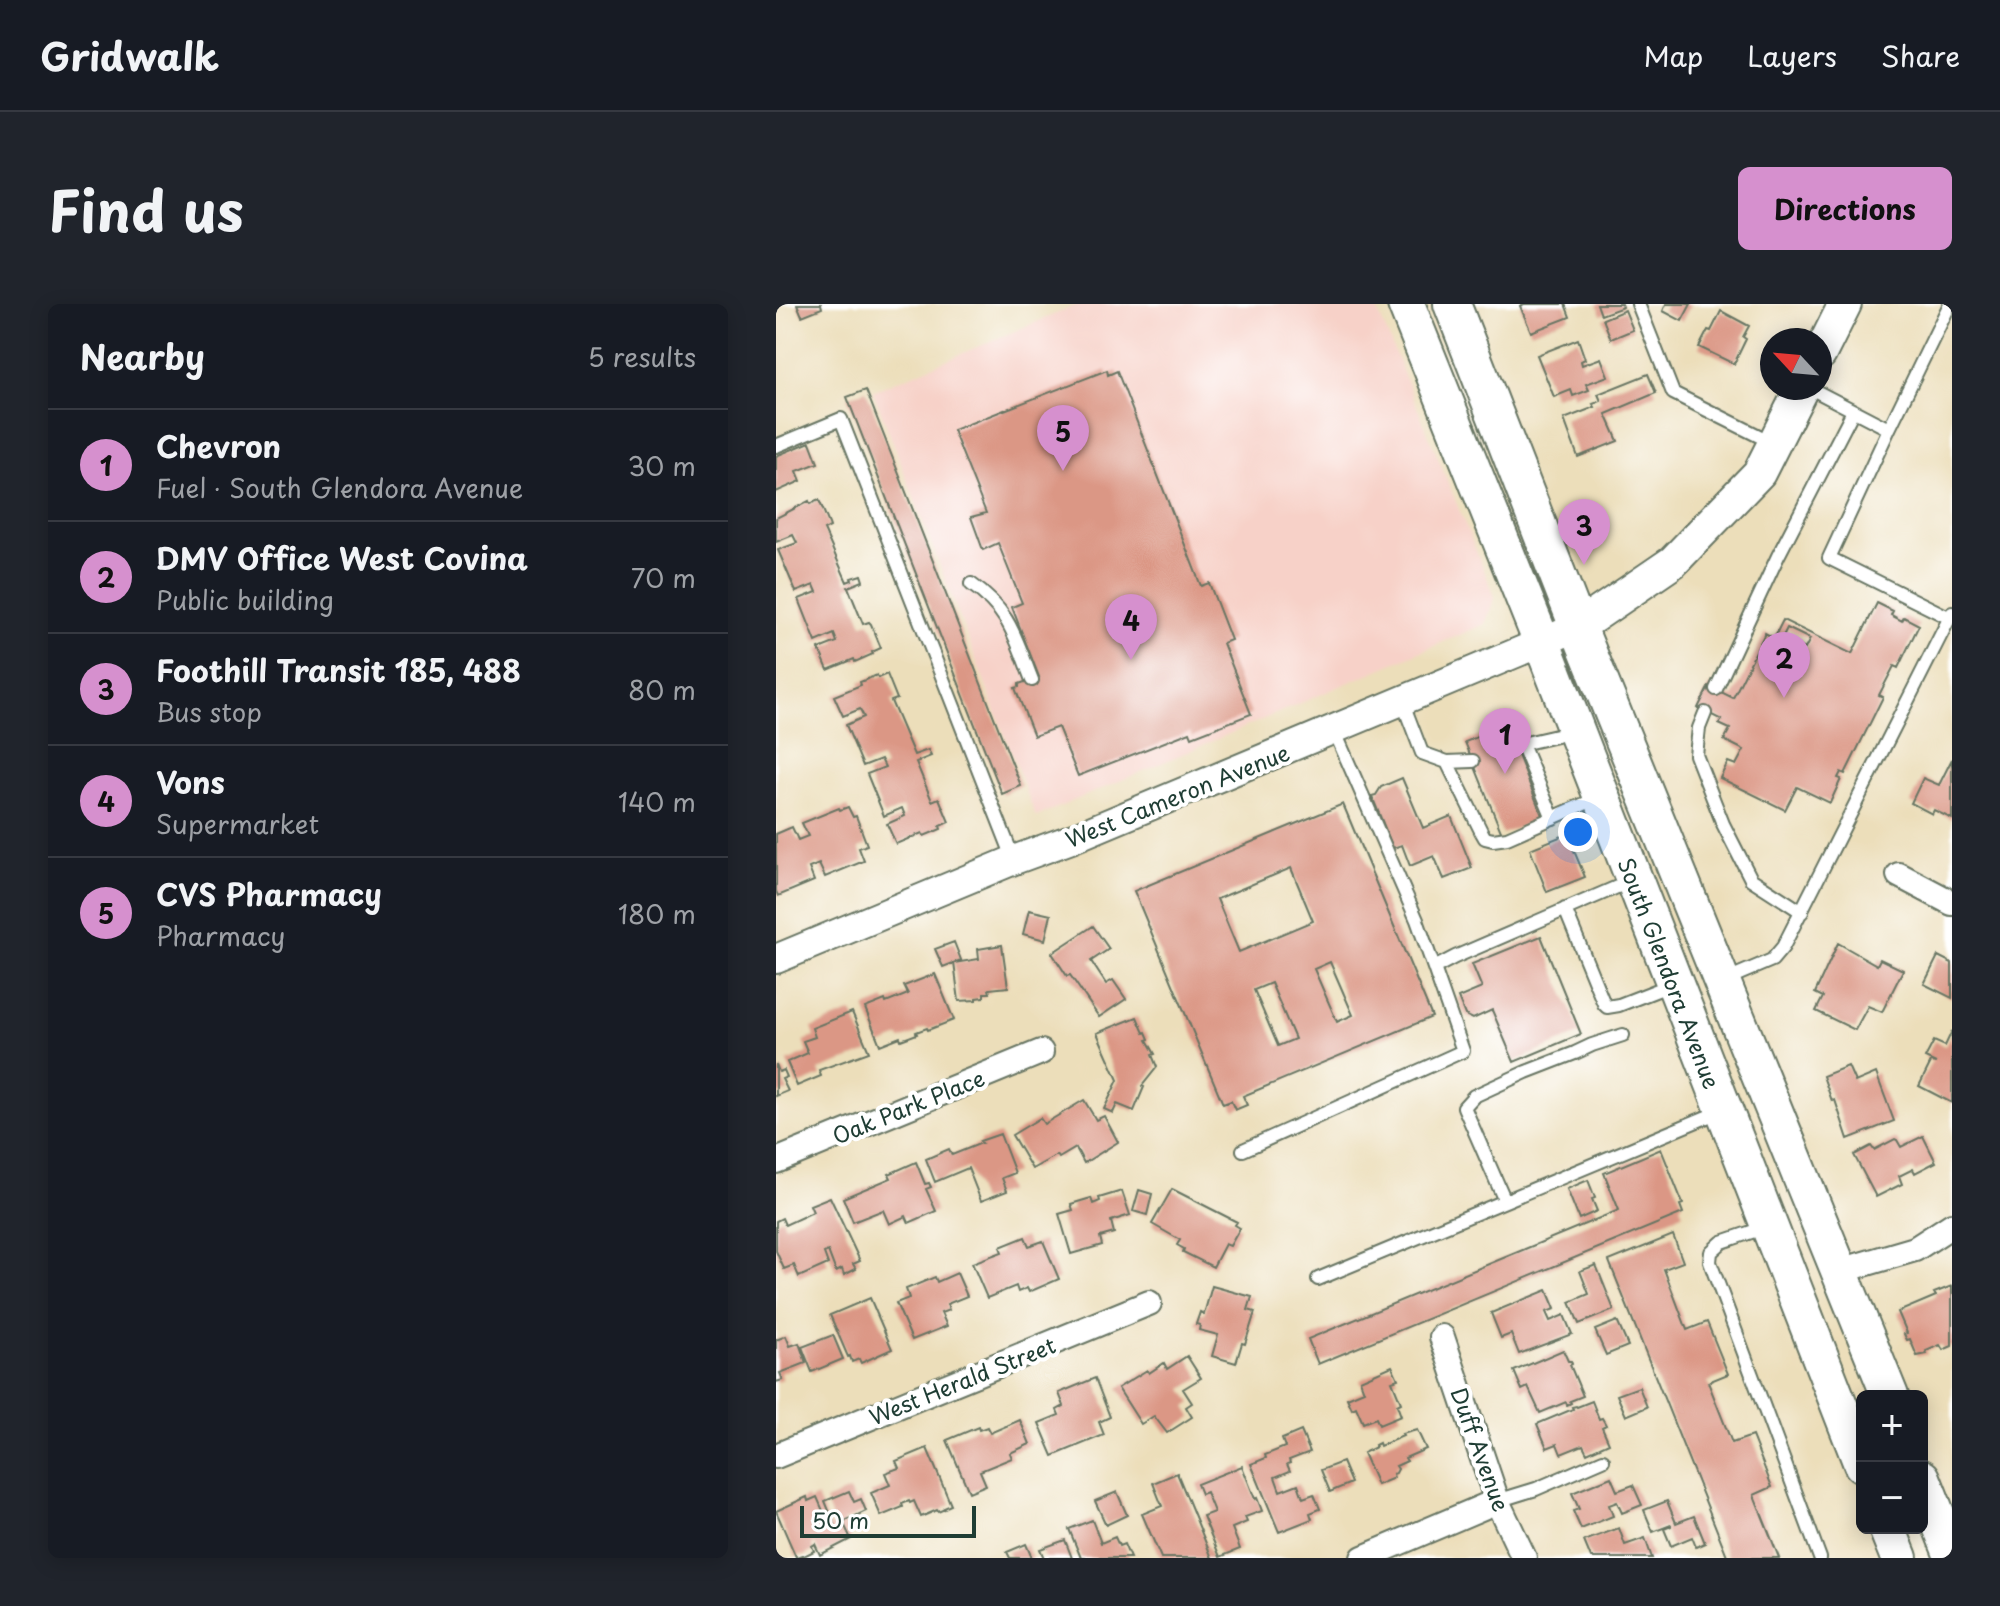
<!DOCTYPE html>
<html lang="en">
<head>
<meta charset="utf-8">
<style>
  body { margin:0; font-family:"Playpen Sans",sans-serif; background:#20242c; color:#f1f3f6 }
  .controls { position:absolute; right:24px; bottom:24px; display:grid; overflow:hidden; border-radius:12px; box-shadow:0 4px 20px #0003 }
  .controls button { width:72px; height:72px; display:grid; place-items:center; padding:0; border:0; border-bottom:2px solid #363941; background:#171b24; color:#f1f3f6; font:40px sans-serif }
  .compass { position:absolute; left:984px; top:24px; width:72px; height:72px; border-radius:50%; background:#171b24; box-shadow:0 4px 20px #0003; rotate:296deg }
  .scale { position:absolute; left:24px; bottom:20px; width:176px; box-sizing:border-box; padding-left:8px; border:4px solid #1f3d34; border-top:0; font-size:22px; line-height:28px; white-space:nowrap; color:#1f3d34; -webkit-text-stroke:6px #fff; paint-order:stroke }
  .you { position:absolute; left:802px; top:528px; width:28px; height:28px; margin:-20px; border:6px solid #fff; border-radius:50%; background:#1a73e8; box-shadow:0 0 0 12px #1a73e833 }
  .badge { display:grid; place-items:center; width:52px; height:52px; border-radius:50%; background:#d690ce; color:#111; font-size:26px; font-weight:700 }
  .pin { position:absolute; translate:-50% -66px; filter:drop-shadow(0 2px 4px #0008) }
  .pin::after { content:''; position:absolute; top:42px; width:28px; height:24px; background:inherit; clip-path:polygon(0 0,100% 0,50% 100%) }
  .list { margin:0; padding:0; list-style:none }
  h2 { display:flex; justify-content:space-between; align-items:center; height:104px; margin:0; padding:0 32px; font-size:34px }
  h2 small { font-size:26px; font-weight:400; color:#9ea1a6 }
  .list li { display:grid; grid-template-columns:52px 1fr auto; gap:24px; align-items:center; box-sizing:border-box; height:112px; padding:0 32px; border-top:2px solid #363941 }
  .list b { display:block; font-size:30px; white-space:nowrap }
  .list p { margin:0; font-size:26px; white-space:nowrap; color:#9ea1a6 }
  .list em { font-size:26px; font-style:normal; color:#9ea1a6 }
  .map { position:relative; flex:none; width:1176px; height:1254px; overflow:hidden; border-radius:12px }
  header { display:flex; align-items:center; gap:48px; box-sizing:border-box; height:112px; padding:0 40px; background:#171b24; border-bottom:2px solid #363941 }
  header strong { font-size:38px }
  nav { display:flex; gap:44px; margin-inline-start:auto; font-size:28px }
  .intro { display:flex; align-items:center; justify-content:space-between; box-sizing:border-box; height:192px; padding:0 48px }
  h1 { margin:0; font-size:56px }
  .button { padding:20px 36px; border-radius:12px; background:#d690ce; color:#111; font-size:28px; font-weight:700 }
  main { display:flex; gap:48px; padding:0 48px }
  aside { flex:1; background:#171b24; border-radius:12px; box-shadow:0 4px 20px #0003 }
  .map>svg:first-child { display:block }
  .built { fill:#f7d1c8 }
  .building { fill:#db9785; fill-rule:evenodd }
  .lines { fill:none; stroke-linecap:round; stroke-linejoin:round }
  .service-casing { stroke:#677563; stroke-width:16 }
  .minor-casing { stroke:#677563; stroke-width:28 }
  .tertiary-casing { stroke:#677563; stroke-width:32 }
  .secondary-casing { stroke:#677563; stroke-width:36 }
  .primary-casing { stroke:#677563; stroke-width:40 }
  .service { stroke:#fff; stroke-width:12 }
  .minor { stroke:#fff; stroke-width:24 }
  .tertiary { stroke:#fff; stroke-width:28 }
  .secondary { stroke:#fff; stroke-width:32 }
  .primary { stroke:#fff; stroke-width:36 }
  .labels { text-anchor:middle; dominant-baseline:central; stroke-width:8; stroke-linejoin:round; paint-order:stroke }
  .street-label { font-size:22px; fill:#1f3d34; stroke:#fff }
</style>
</head>
<body>
<header>
<strong>Gridwalk</strong>
<nav><a>Map</a><a>Layers</a><a>Share</a></nav>
</header>
<div class="intro"><h1>Find us</h1><a class="button">Directions</a></div>
<main>
<aside>
<h2>Nearby<small>5 results</small></h2>
<ul class="list">
<li><span class="badge">1</span><div><b>Chevron</b><p>Fuel · South Glendora Avenue</p></div><em>30 m</em></li>
<li><span class="badge">2</span><div><b>DMV Office West Covina</b><p>Public building</p></div><em>70 m</em></li>
<li><span class="badge">3</span><div><b>Foothill Transit 185, 488</b><p>Bus stop</p></div><em>80 m</em></li>
<li><span class="badge">4</span><div><b>Vons</b><p>Supermarket</p></div><em>140 m</em></li>
<li><span class="badge">5</span><div><b>CVS Pharmacy</b><p>Pharmacy</p></div><em>180 m</em></li>
</ul>
</aside>
<div class="map">
<svg width="1176" height="1254" viewBox="0 0 1176 1254">
  <rect width="100%" height="100%" fill="#fff"/>
  <filter id="ink" filterUnits="userSpaceOnUse"><feTurbulence type="fractalNoise" baseFrequency=".0125" numOctaves="2"/><feDisplacementMap in="SourceGraphic" scale="16" xChannelSelector="R" yChannelSelector="G"/><feConvolveMatrix kernelMatrix="1 2 1 2 8 2 1 2 1" color-interpolation-filters="sRGB"/></filter>
  <filter id="wash" filterUnits="userSpaceOnUse"><feTurbulence type="fractalNoise" baseFrequency=".006" numOctaves="4" result="noise"/><feDisplacementMap in="SourceGraphic" scale="32" xChannelSelector="R" yChannelSelector="G"/><feGaussianBlur stdDeviation="1.8" result="paint"/><feColorMatrix in="noise" values="0 0 0 0 0 0 0 0 0 0 0 0 0 0 0 0 0 1.4 0 .05"/><feComposite in="paint" operator="in"/></filter>
  <g filter="url(#wash)">
    <rect width="100%" height="100%" fill="#ecdeba"/>
    <path class="built" d="M303,0H599L719,293L709,320L260,513L97,87Z"/>
    <g id="blocks">
      <path class="building" d="M21,0H45L46,4L26,12Z
        M748,0H789L794,13L755,28L744,2Z
        M821,0H846L847,3L825,11Z
        M890,0H915L906,17L887,7Z
        M849,6L857,26L835,35L827,15Z
        M945,7L973,22L967,33L970,35L958,60L923,43L932,26L935,27Z
        M802,35L809,55L805,57L806,61L825,54L832,72L810,80L813,86L797,92L795,86L778,93L761,51Z
        M331,66L332,71L341,67L425,282L433,279L455,336L447,339L475,410L416,433L414,428L302,472L282,423L258,432L239,384L243,383V380L263,373L236,303L246,299L222,239L207,246L195,213L210,209L177,126Z
        M872,70L880,89L830,110L842,137L802,153L788,115L819,103L817,100L825,97L822,90Z
        M90,86L245,482L226,490L71,93Z
        M34,138L42,159L21,167L25,177L0,188V152Z
        M43,196L53,220L54,223L48,226L71,278L76,276L75,274L85,271L87,277L72,283L87,320L93,318L95,320L105,344L96,348L97,350L79,358L78,355L52,366L43,345L61,338L58,330L40,338L23,295L41,288L38,281L20,288L2,246L21,239L17,231L0,238V214L33,197L34,200Z
        M1101,299L1117,307L1115,311L1126,317L1128,313L1143,321L1122,364L1118,362L1103,391L1107,393L1069,470L1065,468L1062,474L1065,475L1054,499L1021,483L1009,506L944,474L952,458L960,461L968,446L948,436L954,425L943,420L946,416L922,404L933,382L957,394L989,329L998,334L1007,316L1076,350ZM1011,324L1034,335L1029,345L1006,334Z
        M111,370L121,395L115,397L138,451L152,446L155,452L140,458L156,497L163,494L173,518L164,522L165,525L148,532L146,529L120,540L111,520L129,512L126,504L108,512L91,470L109,463L105,455L87,462L70,421L88,413L84,405L67,412L58,392L85,381L84,378L101,371L102,374Z
        M730,421L767,514L726,530L689,438Z
        M1176,455V515L1158,506L1156,510L1135,499L1147,474L1163,481Z
        M626,474L647,524L675,512L696,564L668,575L658,552L634,562L626,541L617,544L596,492L600,491L605,483Z
        M567,500L656,713L467,792L471,801L459,806L455,797L447,800L358,587ZM515,564L537,617L463,648L441,595ZM554,658L577,711L561,718L538,665ZM495,679L519,735L502,742L478,686Z
        M72,503L77,513L80,512L91,541L83,544L88,557L49,573L43,560L33,564L38,577L2,592L0,587V530L16,523L22,536L32,532L26,519L63,504L64,506Z
        M791,530L809,573L771,588L754,545Z
        M253,606L275,611L269,636L247,630Z
        M317,622L333,645L315,657L330,680L337,676L350,695L323,713L301,681L294,671L291,672L276,649Z
        M765,632L805,730L738,758L716,706L697,715L689,711L682,694L706,684L696,660Z
        M178,638L185,656L167,663L159,645Z
        M1062,639L1101,661L1104,655L1127,666L1106,708L1092,702L1079,726L1040,707L1047,693L1039,689Z
        M226,641L232,683L213,685L214,689H208V693L200,694V696L183,697L178,659L203,655L202,645Z
        M1162,652L1176,659V694L1148,680Z
        M159,670L178,716L152,726L151,724L140,728L141,730L125,736L124,733L104,741L89,704L109,696L110,699L132,690L128,682Z
        M76,708L93,748L43,766L45,772L21,782L11,758L32,749L27,737L39,733L36,724Z
        M361,713L368,729L370,728L373,735L371,736L379,750L376,751L381,763L366,782L368,783L358,807L341,800L337,809L328,805L342,776L321,729Z
        M1176,727V799L1143,782L1155,758L1160,759L1149,754L1158,737L1169,742Z
        M0,760L3,768L8,766L11,773L6,775L12,787L0,792Z
        M1072,762L1079,778L1100,769L1118,817L1072,835L1059,796L1056,797L1047,772Z
        M308,796L320,816L328,812L342,838L308,859L300,844L283,854L281,851L256,865L236,831L264,814L268,820Z
        M224,830L239,869L226,874L231,887L205,897L192,864L159,878L150,855L173,845L176,851L206,839L204,837Z
        M1147,832L1160,858L1139,869L1137,865L1123,872L1126,880L1100,893L1078,851L1095,842L1098,846L1119,835L1121,836L1125,843Z
        M885,845L907,900L904,901L907,909L542,1060L532,1035L843,906L828,869Z
        M140,858L149,880L153,879L155,883L150,885L160,907L133,919L130,912L113,920L107,906L77,918L67,894L115,874L113,870Z
        M812,876L819,894L816,895L821,907L803,915L791,885Z
        M396,885L461,918L459,921L464,924L454,942L449,940L437,963L407,948L408,945L401,941L404,936L376,920Z
        M363,886L376,890L371,911L357,907Z
        M346,887L354,911L335,917L338,929L324,933L326,941L295,950L283,910L297,906L295,900L315,894L317,900L324,897L323,894Z
        M54,893L84,957L77,960L80,965L68,971L66,965L60,968L52,947L48,949L52,960L23,973L18,961L8,965L0,947V917L6,914L9,921L37,908L34,901Z
        M897,931L907,958L888,965L911,1026L931,1018L952,1070L932,1078L956,1139L976,1132L996,1183L978,1191L1003,1254H952L833,957Z
        M249,933L253,942L267,937L283,975L253,988L251,984L242,988L240,982L211,994L196,959L226,948L224,943Z
        M820,961L838,1006L803,1020L794,998L813,990L804,967Z
        M181,969L191,992L171,1000L173,1006L165,1009L171,1022L136,1036L120,999L133,994L130,985L159,973L161,978Z
        M436,982L476,993L472,1006L479,1008L469,1040L466,1039L460,1059L436,1052L442,1031L423,1026L424,1021L420,1020L424,1008L428,1010Z
        M1176,982V1042L1167,1046L1164,1041L1150,1047L1151,1050L1141,1052L1134,1035L1131,1036L1128,1030L1131,1029L1122,1008L1160,992L1158,989Z
        M771,986L779,1005L770,1008L774,1017L788,1011L796,1030L743,1050L735,1030L725,1034L715,1009Z
        M94,994L116,1045L85,1059L83,1055L76,1058L74,1052L72,1053L54,1011Z
        M841,1017L852,1042L830,1051L819,1026Z
        M57,1031L67,1055L36,1068L26,1043Z
        M10,1032L14,1042L23,1039L30,1059L4,1069L7,1076L0,1078V1036Z
        M787,1046L792,1057H795L796,1060L794,1061L807,1092L794,1097L795,1099L791,1101L790,1098L764,1109L752,1083L746,1086L738,1067Z
        M411,1052L425,1074L407,1085L416,1099L410,1103L416,1113L391,1129L378,1112L365,1120L342,1084L371,1066L373,1069L388,1059L391,1065Z
        M616,1062L622,1075L616,1077L625,1099L621,1101L625,1112L603,1121L600,1114L587,1119L580,1103L576,1105L571,1094L588,1087L584,1076Z
        M319,1074L334,1113L323,1118L328,1131L277,1152L263,1119L283,1111L281,1106L288,1102L283,1089Z
        M863,1083L871,1103L850,1112L841,1091Z
        M816,1097L823,1115L826,1114L830,1121L826,1123L833,1139L811,1149L807,1141L785,1150L781,1140L771,1144L761,1120L797,1105L796,1103L800,1102L801,1103Z
        M244,1116L254,1140L234,1149L236,1154L204,1167L210,1181L193,1188L171,1136L202,1123L203,1126L211,1123L214,1129Z
        M641,1126L650,1145L629,1154L631,1157L620,1162L622,1165L620,1169L617,1170L618,1174L601,1181L587,1149L600,1143L599,1141L603,1139L604,1142L627,1132L626,1130Z
        M525,1127L534,1148L513,1156L514,1159L511,1160L514,1167L499,1173L504,1187L522,1180L527,1194L538,1190L544,1205L534,1209L536,1215L503,1228L475,1160L490,1154L489,1151L509,1143L506,1135Z
        M151,1144L175,1201L168,1204L169,1205L162,1208L161,1206L145,1213L138,1197L134,1199L133,1197L126,1200L127,1203L105,1212L95,1189L114,1181L109,1169L123,1164L120,1157Z
        M566,1158L575,1179L554,1188L545,1166Z
        M466,1162L479,1195L481,1194L486,1207L469,1213L471,1218L456,1224L464,1245L444,1253L427,1212L438,1208L430,1188L425,1190L421,1180Z
        M401,1169L436,1254H385L366,1210L386,1202L377,1179Z
        M835,1173L841,1187L857,1181L866,1201L846,1209L841,1198L833,1201L837,1212L805,1225L797,1207L803,1205L796,1189Z
        M73,1187L78,1198L85,1195L90,1207L67,1218L75,1235L44,1251L39,1240L36,1242L38,1247L26,1253V1251L20,1253L0,1207L31,1193L32,1197L41,1193L54,1223L59,1221L49,1197Z
        M341,1188L351,1211L330,1221L319,1197Z
        M891,1197L900,1219L918,1212L929,1239L920,1243L916,1233L895,1242L888,1225L895,1222V1221L877,1228L868,1206Z
        M316,1216L325,1239L339,1233L343,1242L348,1240L354,1254H305L293,1225Z
        M843,1224L849,1241L869,1234L876,1254H815L808,1237Z
        M289,1236L296,1254H268L264,1245Z
        M250,1240L256,1254H234L231,1248Z"/>
    </g>
  </g>
  <g filter="url(#ink)">
    <use href="#blocks" fill-opacity="0" stroke="#677563" stroke-width="2"/>
    <g class="lines">
      <g class="service-casing">
        <path id="service" d="M862,0L897,89L995,138
          M1034,84L1113,125
          M0,142L65,115L238,556
          M195,280C234,307 239,333 256,376
          M1174,314L1053,254L1113,125L1174,0
          M940,385L1002,252L1077,107
          M626,397L646,449L671,458L697,457
          M929,409L923,424L920,451L947,520L975,575L1026,608
          M558,426L641,616L658,664
          M746,440L777,514
          M741,441L798,428
          M671,458L705,527L709,534L717,536L731,534L824,493
          M789,605L828,700L831,703L843,701L897,680
          M949,676L996,656L1007,643L1176,309
          M467,846L687,747L658,664L679,653L855,577
          M729,897L688,803L698,792L750,768L799,749L816,741L847,731
          M990,923L946,938L935,948L934,958L1044,1254
          M542,975L945,807
          M721,1197L760,1185L827,1156"/>
      </g>
      <g class="minor-casing">
        <path id="minor" d="M1123,571L1176,599
          M0,857L265,748
          M1064,967L1139,945L1176,921
          M666,1033L721,1197L748,1254
          M0,1152L373,999
          M587,1254L721,1197"/>
      </g>
      <g class="tertiary-casing">
        <path id="tertiary" d="M0,655L238,556L295,535L802,323"/>
      </g>
      <g class="secondary-casing">
        <path id="secondary" d="M1044,50L1069,0
          M802,323L897,258L983,169L1026,84"/>
      </g>
      <g class="primary-casing">
        <path id="primary" d="M630,0L766,339L1086,1160
          M676,0L802,323L1114,1092
          M1146,1174L1176,1250
          M1111,1224L1123,1254"/>
      </g>
      <use href="#service" class="service"/>
      <use href="#minor" class="minor"/>
      <use href="#tertiary" class="tertiary"/>
      <use href="#secondary" class="secondary"/>
      <use href="#primary" class="primary"/>
    </g>
  </g>
  <g class="labels">
    <g class="street-label">
      <text transform="translate(401 491) rotate(-22)">West Cameron Avenue</text>
      <text transform="translate(894 669) rotate(69)">South Glendora Avenue</text>
      <text transform="translate(132 802) rotate(-22)">Oak Park Place</text>
      <text transform="translate(186 1076) rotate(-22)">West Herald Street</text>
      <text transform="translate(705 1145) rotate(70)">Duff Avenue</text>
    </g>
  </g>
</svg>
<div class="controls">
<button>+</button>
<button>−</button>
</div>
<svg class="compass" viewBox="-18 -18 36 36"><path d="M0-13l5 13h-10z" fill="#e53935"/><path d="M0 13l5-13h-10z" fill="#9ea1a6"/></svg>
<div class="scale">50 m</div>
<div class="you"></div>
<div class="pin badge" style="left:729px;top:470px">1</div>
<div class="pin badge" style="left:1008px;top:394px">2</div>
<div class="pin badge" style="left:808px;top:261px">3</div>
<div class="pin badge" style="left:355px;top:356px">4</div>
<div class="pin badge" style="left:287px;top:167px">5</div>
</div>
</main>
</body>
</html>
